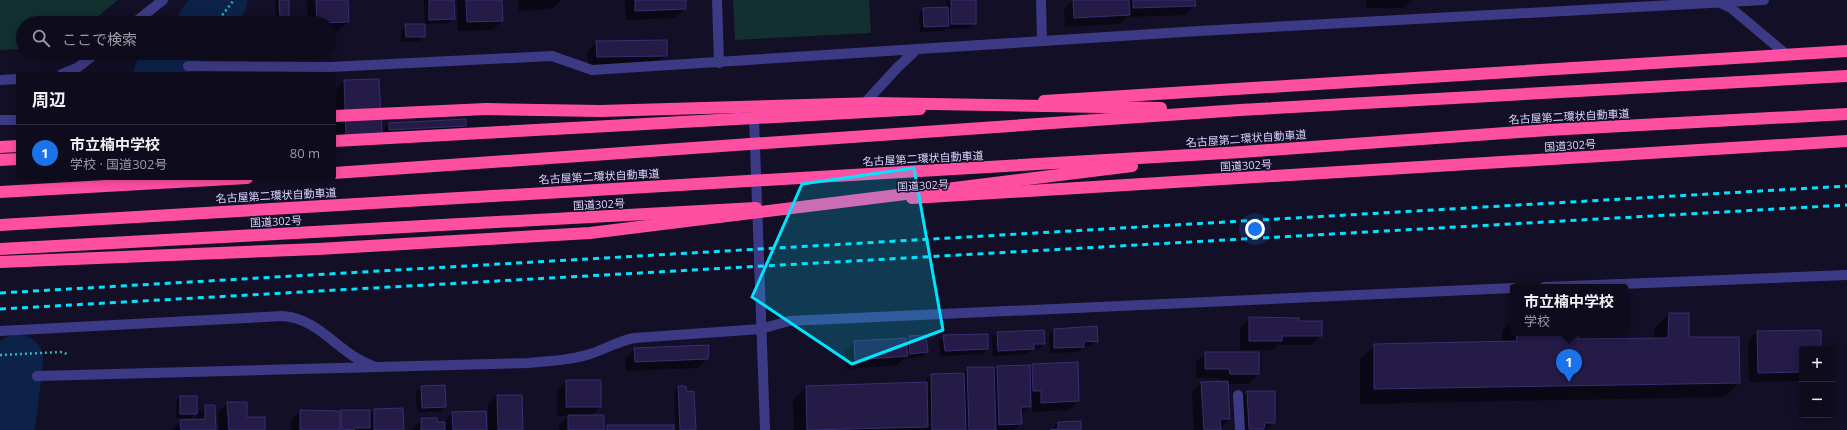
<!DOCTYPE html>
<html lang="ja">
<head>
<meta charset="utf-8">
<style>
  body { margin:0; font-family:"Open Sans","Noto Sans JP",sans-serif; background:#1c1929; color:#f1f3f6 }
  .controls { position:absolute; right:12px; bottom:12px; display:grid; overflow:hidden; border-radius:4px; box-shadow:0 2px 10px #0003 }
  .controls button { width:36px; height:36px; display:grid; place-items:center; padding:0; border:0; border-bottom:1px solid #2e2b3b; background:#0e0b1c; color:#f1f3f6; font:20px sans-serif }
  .you { position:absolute; left:1255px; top:229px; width:14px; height:14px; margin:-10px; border:3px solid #fff; border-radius:50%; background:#1a73e8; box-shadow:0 0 0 6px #1a73e833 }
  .badge { display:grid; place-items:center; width:26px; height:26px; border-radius:50%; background:#1a73e8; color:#fff; font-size:13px; font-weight:700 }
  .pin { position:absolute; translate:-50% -33px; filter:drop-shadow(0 1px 2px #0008) }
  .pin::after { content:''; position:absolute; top:21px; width:14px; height:12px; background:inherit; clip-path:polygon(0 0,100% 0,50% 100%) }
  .popup { position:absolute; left:1510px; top:284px; width:118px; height:52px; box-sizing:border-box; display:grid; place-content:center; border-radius:4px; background:#0e0b1c; filter:drop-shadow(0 1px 3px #0005); font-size:13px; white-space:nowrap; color:#9b9ba3 }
  .popup b { font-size:15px; color:#f1f3f6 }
  .popup::after { content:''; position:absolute; left:50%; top:100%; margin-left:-8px; border:8px solid transparent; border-top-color:#0e0b1c }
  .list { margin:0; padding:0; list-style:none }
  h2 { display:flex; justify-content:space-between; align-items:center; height:52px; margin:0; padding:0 16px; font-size:17px }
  h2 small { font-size:13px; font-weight:400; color:#9b9ba3 }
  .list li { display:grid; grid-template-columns:26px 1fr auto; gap:12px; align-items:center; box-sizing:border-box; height:56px; padding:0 16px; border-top:1px solid #2e2b3b }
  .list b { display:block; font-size:15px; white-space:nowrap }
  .list p { margin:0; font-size:13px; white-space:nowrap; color:#9b9ba3 }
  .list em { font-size:13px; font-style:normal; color:#9b9ba3 }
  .icon { flex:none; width:22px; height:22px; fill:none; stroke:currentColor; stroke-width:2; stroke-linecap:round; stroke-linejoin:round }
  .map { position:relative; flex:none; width:1847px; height:430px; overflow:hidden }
  .search { position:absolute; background:#0e0b1c; box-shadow:0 2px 10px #0003; left:16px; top:16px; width:320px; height:44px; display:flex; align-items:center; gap:10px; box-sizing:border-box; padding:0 14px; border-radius:22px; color:#9b9ba3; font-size:15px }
  .panel { position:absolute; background:#0e0b1c; box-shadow:0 2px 10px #0003; left:16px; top:72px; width:320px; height:108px; border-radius:4px }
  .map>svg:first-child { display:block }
  .green { fill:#12302f }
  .shadow { fill:#0007 }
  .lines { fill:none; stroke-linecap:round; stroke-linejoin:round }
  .river { stroke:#0c2248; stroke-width:51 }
  .building { fill:#241b47; stroke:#3b2d73 }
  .path { stroke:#2fb8b0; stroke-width:2.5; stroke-dasharray:2 3; stroke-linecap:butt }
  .minor { stroke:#3d3a85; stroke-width:10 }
  .highway { stroke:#ff4fa3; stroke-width:12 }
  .rail { stroke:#00e5ff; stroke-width:3; stroke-dasharray:6 5; stroke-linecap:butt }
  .highway-bridge { stroke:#ff4fa3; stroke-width:12 }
  .marked { fill:#00e5ff; fill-opacity:0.2; stroke:#00e5ff; stroke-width:3; stroke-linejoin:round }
  .labels { text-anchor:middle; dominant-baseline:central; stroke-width:3; stroke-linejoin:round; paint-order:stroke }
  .street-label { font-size:11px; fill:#d9d4ff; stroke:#130f26 }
</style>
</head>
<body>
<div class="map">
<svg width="1847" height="430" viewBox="0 0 1847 430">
  <rect width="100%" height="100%" fill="#130f26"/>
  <path class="green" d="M0,0H118L90,23H23V49L0,50Z
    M733,0H869L871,33L735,40Z"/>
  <path class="shadow" d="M275,0H288V16L283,21H276Z
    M307,0H347L348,22L338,31L329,32V23H308Z
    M424,0H453L454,18L449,23L425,24Z
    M457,0H501L502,21L492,30L458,31Z
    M518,0H561L552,9L519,11Z
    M625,0H685V9L675,18L626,20Z
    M946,0H975V23L970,28L947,29V27L943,31L920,32L919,14L924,9L946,8Z
    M1073,0H1194L1195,5L1185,15L1126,17L1120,24L1065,27L1064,9Z
    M1366,0H1413L1405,8H1366Z
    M406,25L424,36L420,41L401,42V30Z
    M597,42L666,55L657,65L588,66L587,52Z
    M344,81L381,134L337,145L335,90Z
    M389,124L465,125L460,130L385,135L384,129Z
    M1669,314L1688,338L1739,383L1725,397L1360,404V359L1375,345L1502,342V331L1513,320V333H1577V340L1654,339V329Z
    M1250,318L1298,322L1321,335L1312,345H1278L1272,350H1240V328Z
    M1054,330L1097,341L1092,346H1083L1078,352L1050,353L1049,335Z
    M1757,332L1820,349H1802V381L1749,382L1748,341Z
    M997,333L1044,344L1039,349H1033L1028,354L993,356L992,338Z
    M943,336L987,349L982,354L940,356L939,341Z
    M909,337L927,352L922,357L906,358V357L897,365L846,369L845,352L854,342L905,339V341Z
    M634,349L707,359L698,368L626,371L625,358Z
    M1205,353H1258V374L1249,384H1227L1229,419L1220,430H1194L1192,392L1202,383L1221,382L1220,378H1196V362Z
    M1032,365L1078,401L1069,410L1032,412V400H1030V407L1021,416V424L1014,430H794L793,400L806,387L923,384L931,375L962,374L968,368L993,371L998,367L1029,368Z
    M566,381H600V407L591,416L603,430H559V426L568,416H557V391Z
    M421,387L445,407L440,412H417L416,392Z
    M678,387L694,430H676L674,392Z
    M1248,392L1274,422L1266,430H1240L1238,402Z
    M497,396L522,430H488V405Z
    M180,397H196V415L195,413L191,418H176V402Z
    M228,403L246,418L264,430H219L218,412Z
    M205,406L215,430H172L181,421L196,420V416Z
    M374,410L403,430H291V421L300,411L339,413L341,411H369V415Z
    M452,413L486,430H412L422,419L443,423Z
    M1058,423L1080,430H1051Z"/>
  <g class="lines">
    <path class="river" d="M203,23L222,0
      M159,74L177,53
      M9,430L18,360"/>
  </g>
  <path class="building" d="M279,0H289V17H280Z
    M316,0H348L349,22L317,23Z
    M429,0H454L455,19L429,20Z
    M466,0H502L503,21L467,22Z
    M635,0H686V9L635,11Z
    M951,0H976V24H951Z
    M1073,0H1129L1130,15L1074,18Z
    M1133,0H1195L1196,6L1133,8Z
    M948,7L949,26L924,27L923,8Z
    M405,24H425V37H406Z
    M667,40V56L597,57L596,41Z
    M379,79L382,134L346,136L344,80Z
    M466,119V126L389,130V123Z
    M1669,313H1689V337H1739L1740,383L1374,389V344L1517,341L1516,333H1578V339L1668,338Z
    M1249,317L1299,318V321H1322V336H1282V341H1249Z
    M1097,326L1098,342L1084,341V347L1054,348V329Z
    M1044,330L1045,344H1034V349L998,351L997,332Z
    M1821,330V349H1802V372L1758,373L1757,331Z
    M988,334V349L945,351L943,335Z
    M926,335L928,352L910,354L909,336Z
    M906,338L908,356L855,360L854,341Z
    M709,345L708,359L635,362L634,348Z
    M1205,352H1259V374H1230L1229,369H1205Z
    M1078,362L1079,401L1041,403V391H1033L1032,364Z
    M1030,365L1031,407H1021L1022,424L999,425L997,366Z
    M967,367H994L996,430H969Z
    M964,373L966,430H932L931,374Z
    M566,380H601V407H566Z
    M1228,381L1230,419H1220L1221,430H1204L1201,382Z
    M927,382L928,427L807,430L806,386Z
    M445,385L446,407L422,408L421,386Z
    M678,386H686L687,392L694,391L696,430H680Z
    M1247,391H1275V423H1265L1264,429H1249Z
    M497,395H522L523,430H498Z
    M180,396H197V414H180Z
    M227,402H247V417H265V430H229Z
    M205,405H215L216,430H181L180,420L205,419Z
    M403,408L404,430H374V409Z
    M300,410L340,411V430H300Z
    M341,410H370V428H354V430L341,429Z
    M486,411L487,430H453L452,412Z
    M568,415H604V430H568Z
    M421,418H437V422H445V430H421Z
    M1081,421V430H1050L1058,429V422Z
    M607,425H674V430H607Z"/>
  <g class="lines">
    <path class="path" d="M216,23L234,0
      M0,355L62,352L67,354"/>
    <path class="minor" d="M717,0L719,63
      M1041,0L1042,41
      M1720,3L1731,8L1787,55
      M134,23L163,0
      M188,66L330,67L552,56L592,70L1199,31L1764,0
      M62,74L77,68L96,53
      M0,80L18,79
      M861,107L897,68L916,50
      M754,118L765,430
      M0,120H18
      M1544,287L1847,275
      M0,331L283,316C321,319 338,354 373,366
      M37,376L529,363C550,361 573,360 593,353C607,348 619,341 634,338L761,329L789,321L1513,288
      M1238,395L1240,430"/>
    <path class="highway" d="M1044,101L1847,51
      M334,116L486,109
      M334,141L920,109
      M0,147L18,146
      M0,160L18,159
      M0,192L247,178
      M912,198L1847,141
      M0,249L756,208"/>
    <path class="rail" d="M0,293L1847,186
      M0,309L1847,205"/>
    <path class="highway-bridge" d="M486,109L600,111L875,103L1161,108
      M334,173L1240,110L1847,76
      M0,225L1242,152L1548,130L1847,114
      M0,262L318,249L590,233L1132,166"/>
  </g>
  <path class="marked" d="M914,168L943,330L852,364L752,297L802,184Z"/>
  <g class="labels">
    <g class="street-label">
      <text transform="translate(1569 116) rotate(-3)">名古屋第二環状自動車道</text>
      <text transform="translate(1246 138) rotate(-4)">名古屋第二環状自動車道</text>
      <text transform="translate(1570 145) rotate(-4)">国道302号</text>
      <text transform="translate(923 158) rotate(-3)">名古屋第二環状自動車道</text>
      <text transform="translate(1246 165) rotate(-3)">国道302号</text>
      <text transform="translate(599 176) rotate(-3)">名古屋第二環状自動車道</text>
      <text transform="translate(923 185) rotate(-3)">国道302号</text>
      <text transform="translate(276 195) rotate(-3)">名古屋第二環状自動車道</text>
      <text transform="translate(599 204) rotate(-3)">国道302号</text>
      <text transform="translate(276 221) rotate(-3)">国道302号</text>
    </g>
  </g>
</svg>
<div class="controls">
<button>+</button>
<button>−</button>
</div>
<div class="you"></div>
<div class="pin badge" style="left:1569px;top:382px">1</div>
<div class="popup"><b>市立楠中学校</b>学校</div>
<div class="search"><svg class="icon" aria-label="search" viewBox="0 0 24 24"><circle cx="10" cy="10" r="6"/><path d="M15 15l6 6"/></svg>ここで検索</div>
<section class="panel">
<h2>周辺<small></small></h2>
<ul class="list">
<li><span class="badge">1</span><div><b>市立楠中学校</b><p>学校 · 国道302号</p></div><em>80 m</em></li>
</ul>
</section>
</div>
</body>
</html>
